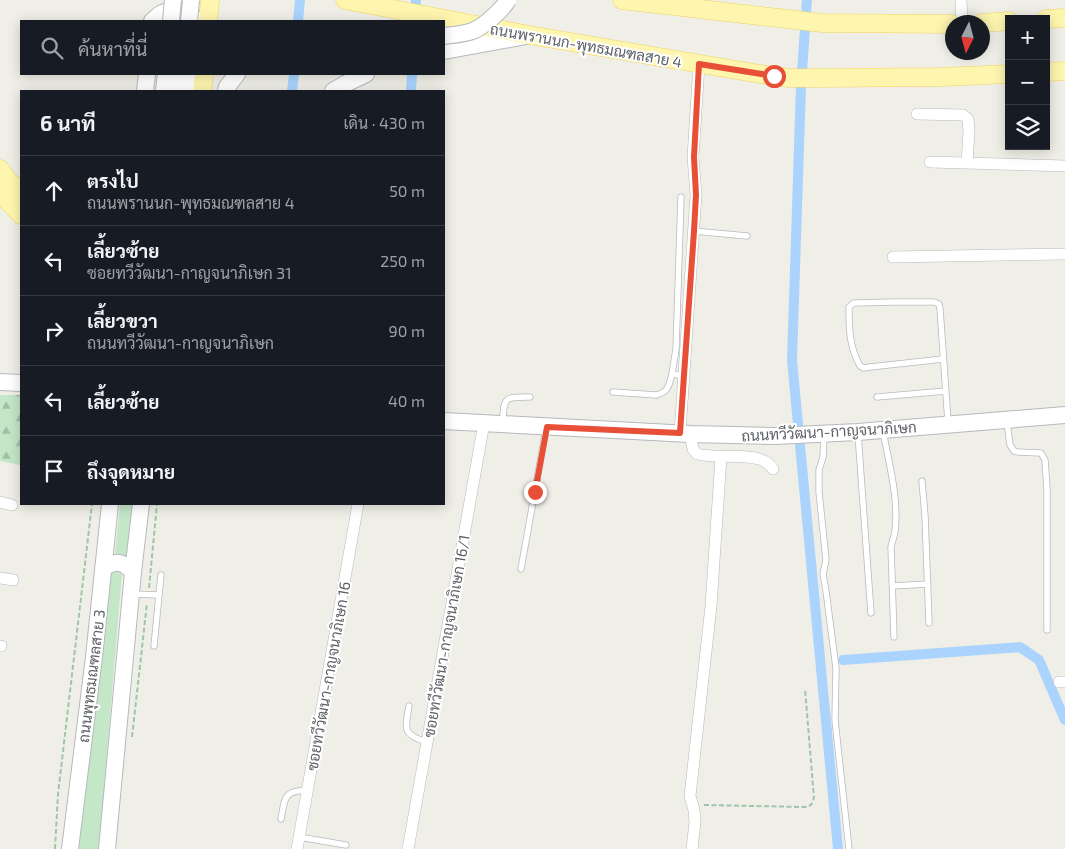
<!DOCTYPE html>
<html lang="th">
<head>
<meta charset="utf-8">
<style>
  body { margin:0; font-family:"Exo 2",Sarabun,sans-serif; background:#20242c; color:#f1f3f6 }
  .controls { position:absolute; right:15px; top:15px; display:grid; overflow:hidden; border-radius:0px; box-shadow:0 2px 12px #0003 }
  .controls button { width:45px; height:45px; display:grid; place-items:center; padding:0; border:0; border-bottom:1px solid #363941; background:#171b24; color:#f1f3f6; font:25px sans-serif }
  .compass { position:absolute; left:945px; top:15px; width:45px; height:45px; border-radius:50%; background:#171b24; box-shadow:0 2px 12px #0003; rotate:186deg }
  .stop { position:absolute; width:15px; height:15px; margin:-11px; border:4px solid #e74f36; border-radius:50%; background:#fff }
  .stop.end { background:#e74f36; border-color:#fff; box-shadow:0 1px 5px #0008 }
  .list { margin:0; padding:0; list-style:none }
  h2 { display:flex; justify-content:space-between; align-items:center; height:65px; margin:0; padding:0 20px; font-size:21px }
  h2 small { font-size:16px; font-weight:400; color:#9ea1a6 }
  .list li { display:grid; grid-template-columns:32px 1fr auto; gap:15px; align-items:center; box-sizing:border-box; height:70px; padding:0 20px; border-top:1px solid #363941 }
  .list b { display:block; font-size:19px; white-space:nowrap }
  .list p { margin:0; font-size:16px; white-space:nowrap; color:#9ea1a6 }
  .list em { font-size:16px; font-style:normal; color:#9ea1a6 }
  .icon { flex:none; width:28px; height:28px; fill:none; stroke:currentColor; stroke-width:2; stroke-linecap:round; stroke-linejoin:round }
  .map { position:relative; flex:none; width:1065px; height:849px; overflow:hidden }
  .search { position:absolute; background:#171b24; box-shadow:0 2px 12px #0003; left:20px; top:20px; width:425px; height:55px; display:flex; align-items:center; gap:12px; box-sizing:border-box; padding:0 18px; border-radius:0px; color:#9ea1a6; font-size:19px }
  .panel { position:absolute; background:#171b24; box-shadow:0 2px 12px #0003; left:20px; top:90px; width:425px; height:415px; border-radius:0px }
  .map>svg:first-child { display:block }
  .grass { fill:#c4e7c7 }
  .forest { fill:url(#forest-firs) }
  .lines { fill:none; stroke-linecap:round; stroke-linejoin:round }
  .canal { stroke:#aad4fe; stroke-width:10 }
  .lane-casing { stroke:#b7b9bd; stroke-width:7 }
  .street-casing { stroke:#b7b9bd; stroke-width:12 }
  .secondary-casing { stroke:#b5b9be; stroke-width:18 }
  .primary-casing { stroke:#f0d161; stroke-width:19 }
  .path { stroke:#9cc6ab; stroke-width:2; stroke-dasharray:5 2.5; stroke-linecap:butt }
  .lane { stroke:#fff; stroke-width:5.5 }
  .street { stroke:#fff; stroke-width:11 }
  .secondary { stroke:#fff; stroke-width:16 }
  .primary { stroke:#fef6af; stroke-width:18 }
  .secondary-bridge-casing { stroke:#b5b9be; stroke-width:18; stroke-linecap:butt }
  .secondary-bridge { stroke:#fff; stroke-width:16 }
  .route { stroke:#e74f36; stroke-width:6 }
  .labels { text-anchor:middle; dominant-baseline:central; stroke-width:4; stroke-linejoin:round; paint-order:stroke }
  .street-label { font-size:15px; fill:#5e6267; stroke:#fff }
</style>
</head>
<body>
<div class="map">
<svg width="1065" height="849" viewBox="0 0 1065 849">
  <defs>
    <pattern id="forest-firs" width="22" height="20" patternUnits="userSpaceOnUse" patternTransform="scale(1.25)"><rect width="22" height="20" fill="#c4e7c7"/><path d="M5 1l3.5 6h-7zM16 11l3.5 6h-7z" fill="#a2bfa5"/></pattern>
  </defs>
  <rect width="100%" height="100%" fill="#f0efe7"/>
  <path class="grass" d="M120,504H134L128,558L115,555Z
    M112,569L122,572L99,849H75Z"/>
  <path class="forest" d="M0,395H21L20,465L0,461Z"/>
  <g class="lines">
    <path class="canal" d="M807,0L801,86L792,360L838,849
      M415,18L416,0
      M298,21L300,0
      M292,91L294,74
      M411,91L412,74
      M843,660L1020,647L1039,660L1065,720"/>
    <g class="lane-casing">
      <path id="lane" d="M681,197L676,349L672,374L684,376
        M694,231L747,236
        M943,359L870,367L864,368L860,366C849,346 849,328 849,307L854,303L895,302H934L939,304L940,309L948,422
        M613,392L656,395C669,392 669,385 672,374
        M877,397L946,391
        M503,422C503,396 506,397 530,397
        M1007,422L1010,445L1014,451L1018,452L1041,453L1045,460L1047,489V630
        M883,431C889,464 899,498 895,532C894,537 892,542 891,547L894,637
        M858,434L871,613
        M824,436L823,457L819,470V492L826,560L823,574L826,591L836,668L835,720L849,849
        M922,481L925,516L929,623
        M521,569L546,429
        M893,586L928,584
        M132,594L159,595L154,646
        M159,595L161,575
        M409,706C405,729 402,735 427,742
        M281,819C285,798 283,791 307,790
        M299,837L346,845"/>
    </g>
    <g class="street-casing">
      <path id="street" d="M961,0L962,22
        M917,114L963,115L968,119L969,132L967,163
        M930,162L1065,166
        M893,257L1065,254
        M680,433L696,195L693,157L699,64
        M690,434L693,449L697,454C716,459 749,453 764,461C768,463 771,466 773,469
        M0,502L12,505
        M0,578L13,580
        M0,646H1
        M1059,682H1065
        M297,849L358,504
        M408,849L484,423
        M692,849L695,822L694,810L690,796L711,606L721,457"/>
    </g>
    <g class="secondary-casing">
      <path id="secondary" d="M152,21C155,19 158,15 162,13C173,8 190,12 197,21
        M444,51L526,36
        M145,91L147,74
        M164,91L166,74
        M180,91L182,74
        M193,91L195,74
        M226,91L227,87L237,74
        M333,91L345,84L366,74
        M0,382L21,383
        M444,421L690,434L775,436L858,432L1065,415
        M103,568C117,560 122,561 133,572
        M70,849L94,657L110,504
        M107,849L133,572L141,504"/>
    </g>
    <g class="primary-casing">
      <path id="primary" d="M345,0L529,35L760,74L789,78H816L941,77L1009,74
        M622,0L822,23L952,24
        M1046,19L1065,18
        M208,21L210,0
        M982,23L1009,21
        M1046,72L1065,71
        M202,91L204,74
        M0,169L8,180L21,193
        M0,193L21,215"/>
    </g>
    <path class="path" d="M149,588L157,504
      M132,737L147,603
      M704,805L805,807L811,805L814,798L805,689
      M55,849L58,794L92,504"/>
    <use href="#lane" class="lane"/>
    <use href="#street" class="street"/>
    <use href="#secondary" class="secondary"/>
    <use href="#primary" class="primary"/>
    <g class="secondary-bridge-casing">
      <path id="secondary-bridge" d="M171,21L173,0
        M189,21L191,0
        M444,36C453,35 466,34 475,30C485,25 502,10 508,0"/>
    </g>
    <use href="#secondary-bridge" class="secondary-bridge"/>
  </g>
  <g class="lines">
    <path class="route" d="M535,492L547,427L680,433L694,231L696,195L694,157L699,64L774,76"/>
  </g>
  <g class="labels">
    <g class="street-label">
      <text transform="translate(586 45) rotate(10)">ถนนพรานนก-พุทธมณฑลสาย 4</text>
      <text transform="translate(829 431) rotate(-3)">ถนนทวีวัฒนา-กาญจนาภิเษก</text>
      <text transform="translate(446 636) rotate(-80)">ซอยทวีวัฒนา-กาญจนาภิเษก 16/1</text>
      <text transform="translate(91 676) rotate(-83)">ถนนพุทธมณฑลสาย 3</text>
      <text transform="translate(328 676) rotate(-80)">ซอยทวีวัฒนา-กาญจนาภิเษก 16</text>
    </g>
  </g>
</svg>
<div class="controls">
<button>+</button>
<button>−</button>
<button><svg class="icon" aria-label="layers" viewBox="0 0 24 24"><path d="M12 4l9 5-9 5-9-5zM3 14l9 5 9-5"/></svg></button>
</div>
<svg class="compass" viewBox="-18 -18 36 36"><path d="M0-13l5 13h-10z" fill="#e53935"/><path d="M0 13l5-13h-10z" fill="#9ea1a6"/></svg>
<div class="stop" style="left:774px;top:76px"></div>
<div class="stop end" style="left:535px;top:492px"></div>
<div class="search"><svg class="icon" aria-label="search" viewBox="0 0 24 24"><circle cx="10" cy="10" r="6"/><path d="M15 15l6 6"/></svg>ค้นหาที่นี่</div>
<section class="panel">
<h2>6 นาที<small>เดิน · 430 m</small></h2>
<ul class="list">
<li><svg class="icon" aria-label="ahead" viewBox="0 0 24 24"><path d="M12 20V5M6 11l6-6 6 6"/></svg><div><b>ตรงไป</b><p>ถนนพรานนก-พุทธมณฑลสาย 4</p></div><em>50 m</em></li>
<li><svg class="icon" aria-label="left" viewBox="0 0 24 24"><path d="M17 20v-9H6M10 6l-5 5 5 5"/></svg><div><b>เลี้ยวซ้าย</b><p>ซอยทวีวัฒนา-กาญจนาภิเษก 31</p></div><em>250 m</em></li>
<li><svg class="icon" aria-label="right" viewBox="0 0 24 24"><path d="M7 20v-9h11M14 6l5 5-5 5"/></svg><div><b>เลี้ยวขวา</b><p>ถนนทวีวัฒนา-กาญจนาภิเษก</p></div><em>90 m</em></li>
<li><svg class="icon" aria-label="left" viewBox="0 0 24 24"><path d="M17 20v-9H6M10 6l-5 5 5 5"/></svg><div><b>เลี้ยวซ้าย</b></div><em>40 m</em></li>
<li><svg class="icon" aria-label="arrive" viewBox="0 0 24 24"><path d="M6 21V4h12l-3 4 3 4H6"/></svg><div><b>ถึงจุดหมาย</b></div></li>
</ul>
</section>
</div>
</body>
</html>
